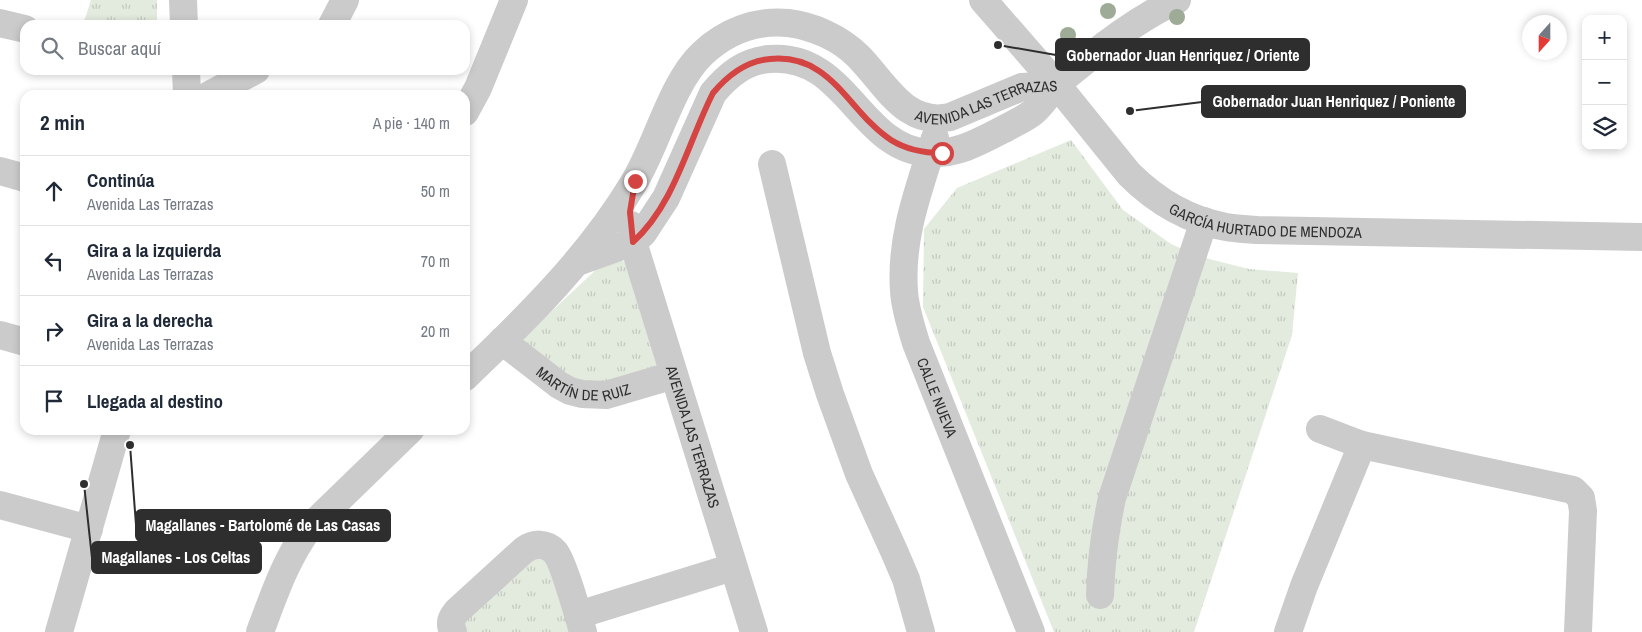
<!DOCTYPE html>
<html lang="es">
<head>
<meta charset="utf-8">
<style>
  body { margin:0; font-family:"Archivo Narrow",sans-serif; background:#f2f2f3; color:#1f2937 }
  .controls { position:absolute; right:15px; top:15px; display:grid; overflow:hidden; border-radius:10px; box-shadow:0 2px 8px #0003 }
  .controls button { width:45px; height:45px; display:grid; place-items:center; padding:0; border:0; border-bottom:1px solid #e0e1e3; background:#fff; color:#1f2937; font:25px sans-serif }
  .compass { position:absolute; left:1522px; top:15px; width:45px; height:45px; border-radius:50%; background:#fff; box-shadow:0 2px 8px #0003; rotate:201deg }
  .stop { position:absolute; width:15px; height:15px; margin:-11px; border:4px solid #d44442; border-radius:50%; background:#fff }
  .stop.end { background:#d44442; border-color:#fff; box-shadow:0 1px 5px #0008 }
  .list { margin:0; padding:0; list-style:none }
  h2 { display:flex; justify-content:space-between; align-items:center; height:65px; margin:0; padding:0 20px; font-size:21px }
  h2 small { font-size:16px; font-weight:400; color:#747a83 }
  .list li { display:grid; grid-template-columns:32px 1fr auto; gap:15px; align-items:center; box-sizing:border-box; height:70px; padding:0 20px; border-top:1px solid #e0e1e3 }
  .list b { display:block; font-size:19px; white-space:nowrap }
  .list p { margin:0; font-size:16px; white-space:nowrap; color:#747a83 }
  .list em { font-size:16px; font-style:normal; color:#747a83 }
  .icon { flex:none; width:28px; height:28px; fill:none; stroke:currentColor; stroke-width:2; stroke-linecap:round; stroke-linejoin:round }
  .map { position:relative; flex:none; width:1642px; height:632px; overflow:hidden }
  .search { position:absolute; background:#fff; box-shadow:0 2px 8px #0003; left:20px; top:20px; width:450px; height:55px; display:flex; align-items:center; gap:12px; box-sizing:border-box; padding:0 18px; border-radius:15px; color:#747a83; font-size:19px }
  .panel { position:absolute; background:#fff; box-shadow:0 2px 8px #0003; left:20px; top:90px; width:450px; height:345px; border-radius:15px }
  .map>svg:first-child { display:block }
  .grass { fill:url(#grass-tufts) }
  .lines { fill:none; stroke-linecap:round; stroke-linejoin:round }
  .minor { stroke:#cbcbcb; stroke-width:28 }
  .tree { fill:#9eab96 }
  .route { stroke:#d44442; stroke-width:6 }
  .labels { text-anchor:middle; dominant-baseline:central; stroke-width:5; stroke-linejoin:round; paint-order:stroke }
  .street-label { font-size:15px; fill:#2e2e2e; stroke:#fff }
  .leader { fill:none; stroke:#2e2e2e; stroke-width:2 }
  .callout-dot { fill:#2e2e2e; stroke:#fff; stroke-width:2 }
  .callout { fill:#2e2e2e; stroke:#2e2e2e; stroke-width:2 }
  .callout-label { font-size:16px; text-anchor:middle; font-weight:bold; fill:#fff }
</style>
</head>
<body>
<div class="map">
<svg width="1642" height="632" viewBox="0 0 1642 632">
  <defs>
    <pattern id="grass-tufts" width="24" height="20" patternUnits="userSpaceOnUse" patternTransform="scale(1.25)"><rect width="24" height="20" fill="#e3eade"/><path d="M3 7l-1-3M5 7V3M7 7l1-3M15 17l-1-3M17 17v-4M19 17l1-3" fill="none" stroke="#c3c9bf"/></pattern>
  </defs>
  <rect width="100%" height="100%" fill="#fff"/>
  <path class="grass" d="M91,0H157V25H83Z
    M1071,140L1123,210L1171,244L1201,257L1249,269L1298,273L1292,335L1194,632H1054L923,307L924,229L957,188Z
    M621,260L626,263L660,366L582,390L523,344L525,336L599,267Z
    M542,552L573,632H463L456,622Z"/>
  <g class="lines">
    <g class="minor">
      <path d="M183,0L184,25"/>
      <path id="s1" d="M983,0L1057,85L1129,174C1156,201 1187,220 1226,227C1236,229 1247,229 1257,230L1642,237"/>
      <path d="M0,23L25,29"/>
      <path d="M332,25L345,0"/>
      <path d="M186,70L187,95"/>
      <path d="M209,95L256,70"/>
      <path d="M465,112L478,88L514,0"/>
      <path id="s2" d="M935,138C919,189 900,237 904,291C905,309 911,326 916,343L1031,632"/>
      <path d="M772,164L817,353L830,394L859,474L894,551L906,579L921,632"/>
      <path d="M0,171L25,178"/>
      <path id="s3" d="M631,225L633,242L754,632"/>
      <path d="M577,262L633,242L643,233L666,198L713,93C728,75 745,61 769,59C846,52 859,148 928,153C957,155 981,141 1006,128C1015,123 1024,119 1032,113C1042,105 1048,94 1057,85C1065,76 1077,68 1086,60C1114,37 1144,16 1177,0"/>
      <path d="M0,335L25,342"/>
      <path id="s4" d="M502,341L559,385L570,391L582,394L606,395L674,375"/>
      <path id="s5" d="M465,377C527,318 589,257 633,184C657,146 670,85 702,54C725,32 755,20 788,23C813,26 840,38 858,56C885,83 905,127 950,117L1022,87L1057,85"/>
      <path d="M1320,429L1362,445L1573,490L1581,498L1583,511L1578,632"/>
      <path d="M0,505L89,529"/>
      <path d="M1100,595C1101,562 1105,530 1112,498L1204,221"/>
      <path d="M578,615L733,567"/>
      <path d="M59,632L117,430"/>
      <path d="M260,632C274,595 285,561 308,529L410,430"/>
      <path d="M453,632C449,623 451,618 457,611L524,550C534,543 546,542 555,552C563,561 579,617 583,632"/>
      <path d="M1288,632L1304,586L1362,445"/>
    </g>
  </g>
  <g class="tree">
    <circle cx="1108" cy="11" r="8"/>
    <circle cx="1177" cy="17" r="8"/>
    <circle cx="1068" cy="35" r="8"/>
  </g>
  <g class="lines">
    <path class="route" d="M635,181L630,212L633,242C675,204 688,142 713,93C728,75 746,61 770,59C832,53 848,112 891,140C907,150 923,153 942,153"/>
  </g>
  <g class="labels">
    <g class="street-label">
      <text stroke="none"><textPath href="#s5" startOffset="734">AVENIDA LAS TERRAZAS</textPath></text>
      <text stroke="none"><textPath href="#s1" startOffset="378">GARCÍA HURTADO DE MENDOZA</textPath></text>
      <text stroke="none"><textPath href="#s4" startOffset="96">MARTÍN DE RUIZ</textPath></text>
      <text stroke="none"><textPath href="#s2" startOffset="269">CALLE NUEVA</textPath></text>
      <text stroke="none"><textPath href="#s3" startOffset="221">AVENIDA LAS TERRAZAS</textPath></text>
    </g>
  </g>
  <path class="leader" d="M998 45L1056 55M1130 111L1202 102M130 445L136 525M84 484L92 558"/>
  <g class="callout-dot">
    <circle cx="998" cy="45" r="5"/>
    <circle cx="1130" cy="111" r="5"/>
    <circle cx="130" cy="445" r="5"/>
    <circle cx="84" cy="484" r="5"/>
  </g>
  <g class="callout">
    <rect x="1056" y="39" width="253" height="31" rx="5"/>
    <rect x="1202" y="86" width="263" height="31" rx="5"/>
    <rect x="136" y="510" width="254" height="31" rx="5"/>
    <rect x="92" y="542" width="169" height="31" rx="5"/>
  </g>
  <g class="callout-label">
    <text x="1183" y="61">Gobernador Juan Henriquez / Oriente</text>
    <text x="1334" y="107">Gobernador Juan Henriquez / Poniente</text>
    <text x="263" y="531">Magallanes - Bartolomé de Las Casas</text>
    <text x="176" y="563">Magallanes - Los Celtas</text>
  </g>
</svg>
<div class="controls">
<button>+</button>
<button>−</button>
<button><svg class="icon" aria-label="layers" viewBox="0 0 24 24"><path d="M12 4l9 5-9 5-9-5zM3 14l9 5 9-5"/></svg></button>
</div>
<svg class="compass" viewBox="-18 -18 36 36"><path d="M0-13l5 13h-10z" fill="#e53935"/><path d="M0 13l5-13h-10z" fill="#747a83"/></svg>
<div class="stop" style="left:942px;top:153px"></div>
<div class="stop end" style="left:635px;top:181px"></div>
<div class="search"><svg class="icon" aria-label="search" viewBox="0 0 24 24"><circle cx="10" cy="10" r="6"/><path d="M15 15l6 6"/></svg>Buscar aquí</div>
<section class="panel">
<h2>2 min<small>A pie · 140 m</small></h2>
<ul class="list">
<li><svg class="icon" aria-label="ahead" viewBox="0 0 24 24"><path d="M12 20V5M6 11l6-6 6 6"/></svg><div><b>Continúa</b><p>Avenida Las Terrazas</p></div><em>50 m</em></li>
<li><svg class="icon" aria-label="left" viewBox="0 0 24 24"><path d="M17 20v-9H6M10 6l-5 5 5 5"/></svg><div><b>Gira a la izquierda</b><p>Avenida Las Terrazas</p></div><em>70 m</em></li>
<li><svg class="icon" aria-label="right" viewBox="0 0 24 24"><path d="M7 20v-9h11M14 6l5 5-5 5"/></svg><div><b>Gira a la derecha</b><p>Avenida Las Terrazas</p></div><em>20 m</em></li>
<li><svg class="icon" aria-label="arrive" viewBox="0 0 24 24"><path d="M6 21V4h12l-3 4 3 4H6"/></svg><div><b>Llegada al destino</b></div></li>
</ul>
</section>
</div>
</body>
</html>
